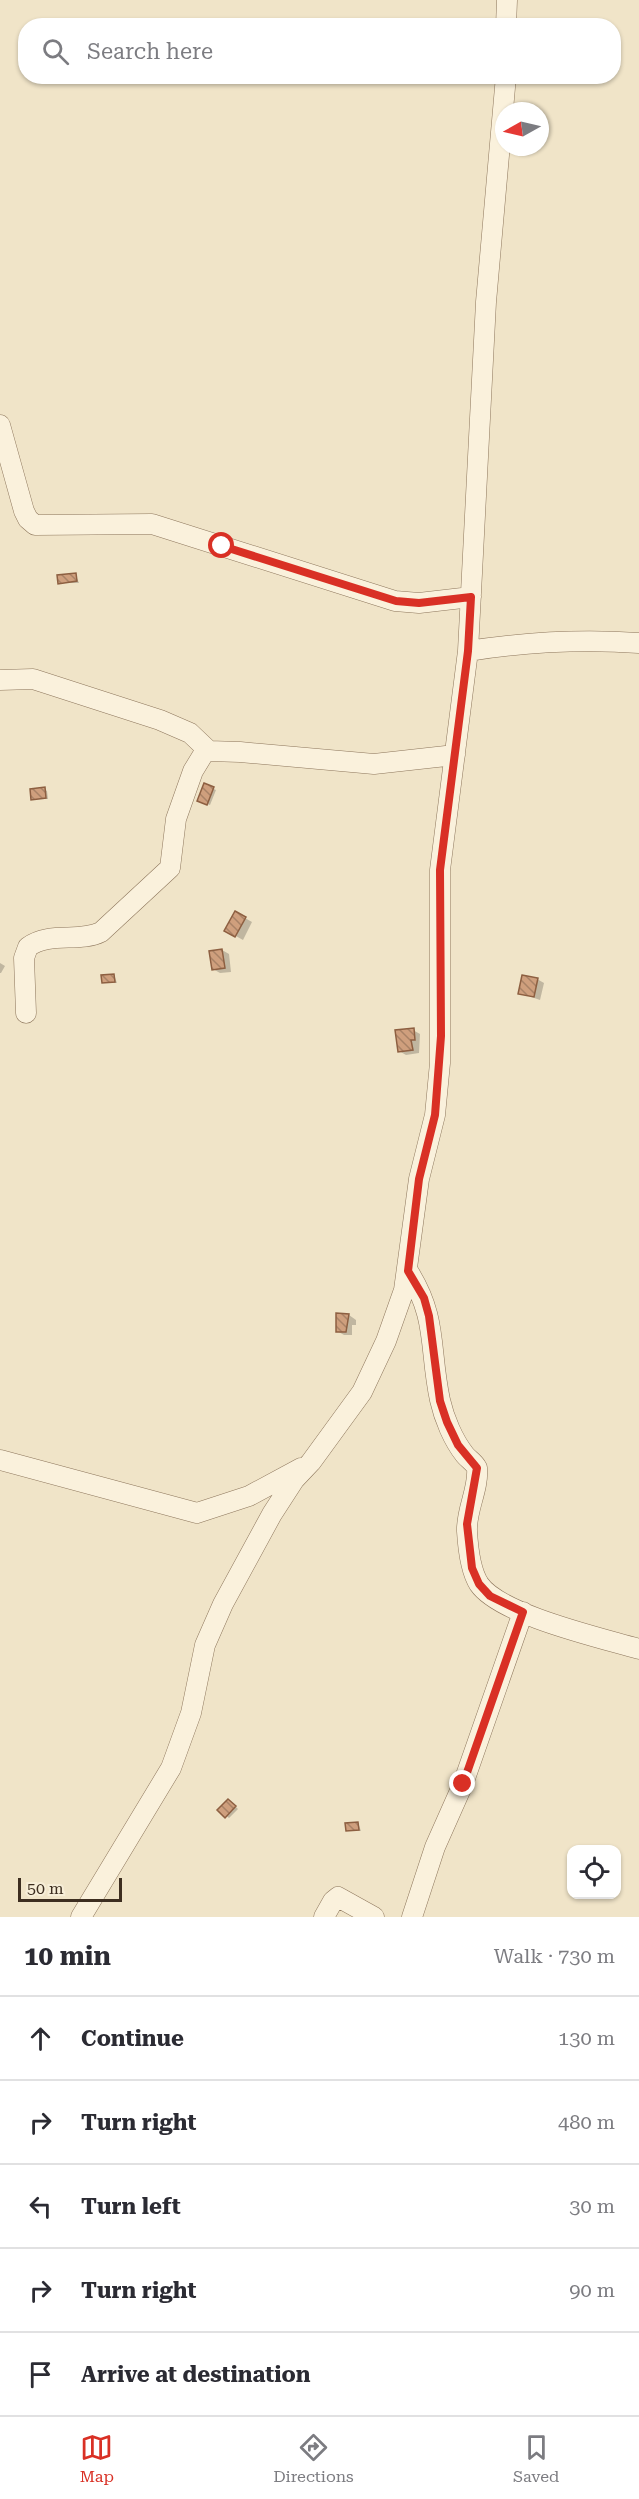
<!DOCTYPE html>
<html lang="en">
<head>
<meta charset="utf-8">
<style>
  body { margin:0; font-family:"Roboto Serif",serif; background:#f2f2f3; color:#2b2b33 }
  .controls { position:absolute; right:18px; bottom:18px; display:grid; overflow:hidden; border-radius:12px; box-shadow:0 2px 4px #0004 }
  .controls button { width:54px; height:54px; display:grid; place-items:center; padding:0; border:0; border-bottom:2px solid #e1e1e2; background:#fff; color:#2b2b33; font:30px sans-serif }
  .compass { position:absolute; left:495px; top:102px; width:54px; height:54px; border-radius:50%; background:#fff; box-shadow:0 2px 4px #0004; rotate:262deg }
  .scale { position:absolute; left:18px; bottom:15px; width:104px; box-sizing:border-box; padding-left:6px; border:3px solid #3d2e20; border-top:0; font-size:16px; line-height:21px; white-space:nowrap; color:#3d2e20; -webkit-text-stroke:4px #f7eed8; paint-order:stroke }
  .stop { position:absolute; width:18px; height:18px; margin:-14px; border:4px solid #d93025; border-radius:50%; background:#fff }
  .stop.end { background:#d93025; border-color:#fff; box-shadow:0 2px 6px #0008 }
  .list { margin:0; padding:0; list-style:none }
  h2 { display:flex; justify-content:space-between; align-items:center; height:78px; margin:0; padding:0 24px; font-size:26px }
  h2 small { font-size:20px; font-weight:400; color:#7c7c81 }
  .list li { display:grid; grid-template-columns:39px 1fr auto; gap:18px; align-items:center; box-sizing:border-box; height:84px; padding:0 24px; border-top:2px solid #e1e1e2 }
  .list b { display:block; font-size:22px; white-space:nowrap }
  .list em { font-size:20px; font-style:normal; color:#7c7c81 }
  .icon { flex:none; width:33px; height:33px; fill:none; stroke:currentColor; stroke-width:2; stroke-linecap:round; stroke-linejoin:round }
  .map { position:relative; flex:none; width:639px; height:1917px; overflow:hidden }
  .search { position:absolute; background:#fff; box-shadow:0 2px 4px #0004; left:18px; right:18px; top:18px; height:66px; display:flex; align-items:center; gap:15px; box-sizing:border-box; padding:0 21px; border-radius:24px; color:#7c7c81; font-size:22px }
  .sheet { height:498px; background:#fff }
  nav { display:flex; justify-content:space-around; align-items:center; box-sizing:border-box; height:84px; border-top:2px solid #e1e1e2; background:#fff; font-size:16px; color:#7c7c81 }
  nav a { display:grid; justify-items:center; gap:3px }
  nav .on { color:#d93025 }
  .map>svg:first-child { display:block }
  .shadow { fill:#0003 }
  .building { fill:url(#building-back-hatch); stroke:#8d5f41; stroke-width:1.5 }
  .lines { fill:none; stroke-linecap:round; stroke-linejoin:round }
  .minor-casing { stroke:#8d765c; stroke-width:21 }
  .minor { stroke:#faf1dc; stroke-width:20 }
  .route { stroke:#d93025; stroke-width:8 }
</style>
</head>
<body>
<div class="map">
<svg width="639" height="1917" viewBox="0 0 639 1917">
  <defs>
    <pattern id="building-back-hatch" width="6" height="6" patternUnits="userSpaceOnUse" patternTransform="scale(1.5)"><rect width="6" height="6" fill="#cf9f7d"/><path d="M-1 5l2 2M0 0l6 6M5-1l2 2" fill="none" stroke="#a98266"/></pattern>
  </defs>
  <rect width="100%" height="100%" fill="#f0e4c8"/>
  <path class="shadow" d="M75,574L79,583H60Z
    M205,785L216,790L210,805L201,802Z
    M44,789L47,791L48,799H32Z
    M236,913L252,922L243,940L227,931Z
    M222,950L229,954L231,972L220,973L213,969Z
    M0,963L5,966L1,973H0Z
    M114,975L117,983L104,982Z
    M537,979L544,983L540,1000L520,993Z
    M413,1030L420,1034L419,1053L406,1055L399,1051Z
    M337,1315H349L356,1320V1325H352V1335H344L337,1331Z
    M231,1802L238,1809L229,1818L219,1810Z
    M358,1823L361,1831L347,1830Z"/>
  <path class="building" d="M76,573L77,581L58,584L57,575Z
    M204,783L214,787L207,805L197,801Z
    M45,787L46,798L31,800L30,789Z
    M235,911L246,917L235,937L224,931Z
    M222,949L225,968L212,970L209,951Z
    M114,974L115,982L102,983L101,975Z
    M522,975L538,978L534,997L518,994Z
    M414,1028L415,1040H411L413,1050L398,1052L395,1030Z
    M336,1313L349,1314L346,1332H336Z
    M228,1799L236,1806L225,1818L217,1810Z
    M358,1822L359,1830L346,1831L345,1823Z"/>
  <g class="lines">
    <g class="minor-casing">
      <path id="minor" d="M506,26L507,0
        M0,425L24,511L28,519L35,525L152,524L395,601L419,603L471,597
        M468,651C526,642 581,639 639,643
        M0,680L33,679L160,720L190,733L209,751
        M26,1013L24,958L28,947C50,931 79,943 101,932L170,868L176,819L193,771L204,753L209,751L240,752L374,764L455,755
        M408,1271C438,1318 429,1349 440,1400C444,1418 453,1440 465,1455C469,1460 474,1462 477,1468C479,1489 466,1510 467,1531C468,1548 470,1570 479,1584C500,1615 602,1638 639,1649
        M0,1460L197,1513L249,1496L301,1468
        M81,1917L171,1768L191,1713L205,1645L223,1604L272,1514L294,1480L311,1462L362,1392L386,1341L404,1290L419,1179L435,1115L440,1063V870L468,651L486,302L506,76
        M324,1917L333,1901L338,1897L374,1917
        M412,1917L435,1847L463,1784L523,1612"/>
    </g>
    <use href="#minor" class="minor"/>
  </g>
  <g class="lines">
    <path class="route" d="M222,546L396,601L419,603L471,597L468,651L440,870L441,1036L435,1115L419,1179L408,1271L424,1298L429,1316L440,1401L447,1422L458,1445L477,1468L467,1524L472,1568L479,1584L490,1596L523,1612L463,1784"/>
  </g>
</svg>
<div class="controls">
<button><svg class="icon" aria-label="locate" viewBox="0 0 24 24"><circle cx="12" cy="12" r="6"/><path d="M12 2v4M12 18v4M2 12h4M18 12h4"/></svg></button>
</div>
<svg class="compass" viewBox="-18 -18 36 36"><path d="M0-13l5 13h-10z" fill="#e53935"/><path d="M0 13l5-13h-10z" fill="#7c7c81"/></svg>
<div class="scale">50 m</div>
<div class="stop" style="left:222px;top:546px"></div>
<div class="stop end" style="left:463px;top:1784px"></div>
<div class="search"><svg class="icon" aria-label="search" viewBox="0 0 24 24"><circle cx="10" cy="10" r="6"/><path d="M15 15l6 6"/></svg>Search here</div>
</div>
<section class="sheet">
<h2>10 min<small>Walk · 730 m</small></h2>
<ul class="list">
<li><svg class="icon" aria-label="ahead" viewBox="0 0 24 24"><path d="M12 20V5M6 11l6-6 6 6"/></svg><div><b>Continue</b></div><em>130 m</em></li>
<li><svg class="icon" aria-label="right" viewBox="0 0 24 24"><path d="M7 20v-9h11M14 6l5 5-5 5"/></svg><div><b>Turn right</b></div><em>480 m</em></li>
<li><svg class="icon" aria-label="left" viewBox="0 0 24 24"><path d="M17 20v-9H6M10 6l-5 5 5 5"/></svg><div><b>Turn left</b></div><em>30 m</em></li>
<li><svg class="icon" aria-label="right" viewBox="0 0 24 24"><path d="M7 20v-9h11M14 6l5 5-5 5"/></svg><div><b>Turn right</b></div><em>90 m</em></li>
<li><svg class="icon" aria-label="arrive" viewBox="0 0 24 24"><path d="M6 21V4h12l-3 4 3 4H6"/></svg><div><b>Arrive at destination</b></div></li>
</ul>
</section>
<nav>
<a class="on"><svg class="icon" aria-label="map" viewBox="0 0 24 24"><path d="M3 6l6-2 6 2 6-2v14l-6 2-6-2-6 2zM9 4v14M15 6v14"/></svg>Map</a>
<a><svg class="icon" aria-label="directions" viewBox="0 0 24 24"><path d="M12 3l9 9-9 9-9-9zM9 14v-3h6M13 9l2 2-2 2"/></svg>Directions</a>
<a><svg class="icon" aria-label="saved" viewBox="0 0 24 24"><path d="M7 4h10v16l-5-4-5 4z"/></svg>Saved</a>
</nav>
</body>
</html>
